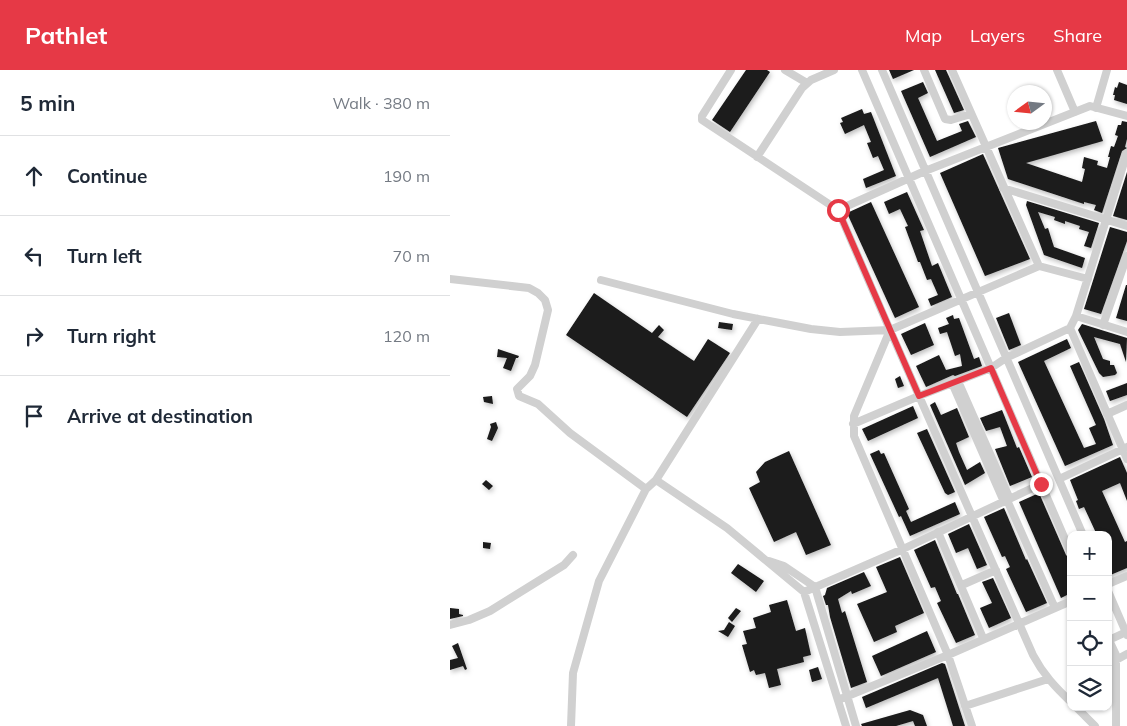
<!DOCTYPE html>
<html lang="en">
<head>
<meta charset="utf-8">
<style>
  body { margin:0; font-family:Mulish,sans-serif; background:#f6f6f7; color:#1f2937 }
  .controls { position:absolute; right:15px; bottom:15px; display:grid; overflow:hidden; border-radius:10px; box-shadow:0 1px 4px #0004 }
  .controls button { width:45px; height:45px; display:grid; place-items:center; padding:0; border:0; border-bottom:1px solid #e0e1e3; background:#fff; color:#1f2937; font:25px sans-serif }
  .compass { position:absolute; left:557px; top:15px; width:45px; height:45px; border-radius:50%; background:#fff; box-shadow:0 1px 4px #0004; rotate:255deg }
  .stop { position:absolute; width:15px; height:15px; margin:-11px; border:4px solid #e63946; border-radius:50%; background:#fff }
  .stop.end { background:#e63946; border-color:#fff; box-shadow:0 1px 5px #0008 }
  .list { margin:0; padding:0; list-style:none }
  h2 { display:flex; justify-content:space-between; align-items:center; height:65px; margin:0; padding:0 20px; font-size:21px }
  h2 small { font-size:16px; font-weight:400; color:#747a83 }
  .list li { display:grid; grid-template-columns:32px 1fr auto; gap:15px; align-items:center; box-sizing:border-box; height:80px; padding:0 20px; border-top:1px solid #e0e1e3 }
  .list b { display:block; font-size:19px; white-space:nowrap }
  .list em { font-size:16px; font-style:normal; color:#747a83 }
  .icon { flex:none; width:28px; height:28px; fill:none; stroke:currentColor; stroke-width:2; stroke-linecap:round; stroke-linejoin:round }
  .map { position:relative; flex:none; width:677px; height:656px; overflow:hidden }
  header { display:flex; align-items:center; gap:30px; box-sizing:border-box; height:70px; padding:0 25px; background:#e63946; color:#fff }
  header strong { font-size:24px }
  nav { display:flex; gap:28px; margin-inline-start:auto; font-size:18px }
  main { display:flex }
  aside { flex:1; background:#fff }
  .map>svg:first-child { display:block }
  .building { fill:#1a1a1a; filter:url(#shadow) }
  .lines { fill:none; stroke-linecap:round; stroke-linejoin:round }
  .minor { stroke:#d0d0d0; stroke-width:8 }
  .route { stroke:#e63946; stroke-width:6 }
</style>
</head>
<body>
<header>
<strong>Pathlet</strong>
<nav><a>Map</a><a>Layers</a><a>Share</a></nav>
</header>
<main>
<aside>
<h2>5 min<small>Walk · 380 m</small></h2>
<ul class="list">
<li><svg class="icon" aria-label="ahead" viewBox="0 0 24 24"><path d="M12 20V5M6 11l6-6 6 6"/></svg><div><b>Continue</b></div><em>190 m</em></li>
<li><svg class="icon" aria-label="left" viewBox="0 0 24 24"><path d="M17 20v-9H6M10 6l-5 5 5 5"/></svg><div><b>Turn left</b></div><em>70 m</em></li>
<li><svg class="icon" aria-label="right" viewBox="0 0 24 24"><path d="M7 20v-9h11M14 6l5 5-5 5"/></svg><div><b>Turn right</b></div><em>120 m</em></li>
<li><svg class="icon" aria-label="arrive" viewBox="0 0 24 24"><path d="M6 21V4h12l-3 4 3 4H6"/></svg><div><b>Arrive at destination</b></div></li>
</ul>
</aside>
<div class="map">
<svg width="677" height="656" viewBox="0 0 677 656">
  <defs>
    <filter id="shadow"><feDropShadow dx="1.5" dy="2.5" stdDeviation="2.5" flood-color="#0004"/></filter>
  </defs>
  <rect width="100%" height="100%" fill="#fff"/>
  <path class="building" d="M296,0H317L320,2L280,62L262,50Z
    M439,0H464L443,9Z
    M485,0H496L514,40L504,43Z
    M473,12L478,23L468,28L487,71L512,61L509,54L518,51L526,67L480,87L451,21Z
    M669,12L677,15V34L664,30L665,25H663L665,17L667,18Z
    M412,39L414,44L421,42L446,106L416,118L413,109L434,100L428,86L423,88L417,73L421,72L414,55L395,64L390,53L393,52L391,48Z
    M646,51L653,71L576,93L632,112L635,99L632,98L634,87L648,91L647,95L657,98L660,87H658L661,76L664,77L668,66L665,65L668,55H671L672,51L677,52V69L675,77L677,78L672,81L652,143L644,140L646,135L634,132V134L558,109L548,78Z
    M533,84L580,189L535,206L490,103Z
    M677,102V150L663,146Z
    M457,122L474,160L470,161L482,196L488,193L502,227L481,236L478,229L488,225L481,209L477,210L470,192H468L455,157L458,156L450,139L439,144L434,132Z
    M577,131L649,153L641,178L634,176L639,162L629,159L630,156L615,151V154L604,150L605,147L588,142L595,159L598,158L604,177L635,188L632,198L594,185L576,135Z
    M421,132L469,237L445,248L397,143Z
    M660,157L677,162V171L651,244L634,239Z
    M676,215H677V251L666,248Z
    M144,223L202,263L209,255L214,260L208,267L244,291L258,269L280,283L237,347L116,265Z
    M559,243L571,275L559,280L546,248Z
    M503,245L504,249L509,248L524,289L529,287L532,296L505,306L503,305L476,317L466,296L489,285L496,300L512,296L510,284L505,286L497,262L490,264L488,258L499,254L496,248Z
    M269,252L283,254L282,260L268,258Z
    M475,253L484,275L461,285L451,264Z
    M632,254L677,268L676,292L670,274L644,267L653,289L660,291V295H664L667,303L665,305L653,307L649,303L628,260Z
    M617,269L621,278L594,291L634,378L646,374L639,358L646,355L620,296L629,292L654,349L663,375L615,396L568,292Z
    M48,279L69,286L68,288H66L61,301L53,298L57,288L47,287Z
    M450,306L454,316L448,318L445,309Z
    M677,313V325L660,331L656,321Z
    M42,326L43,334L34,332L33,327Z
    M485,332L491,345L507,338L519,367L506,373L509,382L517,400L530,392L535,403L515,415L480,335Z
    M463,336L468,348L418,371L412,359Z
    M552,340L567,378L569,377L582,407L560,416L545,379L557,376L550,357L536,361L530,348Z
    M46,352L48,358L42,371L37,369L41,357L40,354Z
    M477,359L505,422L498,425L495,423L467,363Z
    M429,380L431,384L434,383L459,439L456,441L461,452L505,432L510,444L460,466L451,446L449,447L420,384Z
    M339,381L381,475L356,485L346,462L324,472L299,418L310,412L306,402L315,392Z
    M670,387L677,403V431L670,413L652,421L675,472L677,471V498L658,506V465H647L634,437L629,439L626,431L628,430L620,410Z
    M36,410L43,416L39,420L32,414Z
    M589,423L616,485L621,490V523L611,528L569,432Z
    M554,438L576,490L577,489L597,533L576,542L556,499L560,497L555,486L552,487L534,447Z
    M519,454L537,495L527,499L518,478L506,483L498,464Z
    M485,470L507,524H508L525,565L506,573L487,533L491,531L485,517L481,518L464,480Z
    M33,472L41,473L40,479L33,478Z
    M450,487L474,543L445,556L447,562L424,572L407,534L437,522L426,497Z
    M288,494L314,511L306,522L281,503Z
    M414,502L421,516L402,524L401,521L388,529L392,543L395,541L417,612L401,618L380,547L378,535H376L373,526L375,525L377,518Z
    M543,508L561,548L539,558L530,538L542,533L532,512Z
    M337,530L346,561L355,558L361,585L353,587L354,592L327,599L331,615L319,618L315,603L306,605L304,600L300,602L292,575L297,574L293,561L306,558L303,548L321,542L319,535Z
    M0,538L9,539V544L13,545V546L0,549Z
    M286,538L291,541L282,552L278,548Z
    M279,552L285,556L278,567L268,561L274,560Z
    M477,561L486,582L431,606L422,586Z
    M8,573L17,599L15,600L13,596L0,600V590L8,588L2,576Z
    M492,593L495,594L515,656H503L488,608L416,638L412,627Z
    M368,597L372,609L362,612L359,600Z
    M460,640L473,645L477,656H465L463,651L446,656H412L411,654Z"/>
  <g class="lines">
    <path class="minor" d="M281,0L252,46V50L388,140L440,260L583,585C593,604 605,617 621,632
      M335,0L357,13
      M412,0L621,483
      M432,0L633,465
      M474,0L495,49L501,50L521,44
      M502,0L589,196
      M607,0L625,42
      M646,38L657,0
      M677,83L626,246L677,262
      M307,87L352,18L361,10L384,0
      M553,118L677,156
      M388,140L475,101L640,36L677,46
      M0,209L79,218L88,223L95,230L98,240L85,295L80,306L67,319L69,326L88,334L120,363L196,419
      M151,210L283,244L361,259L390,262L440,260L589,196L638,209
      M626,246L620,258L677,389
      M308,249L206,410L277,458L354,522L396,656
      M653,255L677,186
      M440,260L404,346V366L498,585L522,656
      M508,311L560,429
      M502,313L554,432
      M657,344L677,335
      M403,354L469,326L541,298L556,288L620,258
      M609,409L677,377
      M557,430L605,538
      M488,462L533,568
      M319,491L334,496L365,517L406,656
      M658,514L677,506
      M512,515L546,500
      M658,521L677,565
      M354,522L453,479L591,414
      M0,555L19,550L40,541L114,495L123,485
      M658,568L666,585V656
      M659,570L676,562
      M666,590L677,584
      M388,630L498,585L621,531
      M515,636L598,609
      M626,637L645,656
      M121,656L123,603L149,511L196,419L206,410"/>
  </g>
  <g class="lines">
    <path class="route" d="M388,140L469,326L541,298L591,414"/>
  </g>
</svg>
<div class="controls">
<button>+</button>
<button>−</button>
<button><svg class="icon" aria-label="locate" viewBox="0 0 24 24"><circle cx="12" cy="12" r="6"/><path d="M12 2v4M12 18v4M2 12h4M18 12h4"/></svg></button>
<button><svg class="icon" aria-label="layers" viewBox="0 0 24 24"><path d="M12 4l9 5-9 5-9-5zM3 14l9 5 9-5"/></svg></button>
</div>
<svg class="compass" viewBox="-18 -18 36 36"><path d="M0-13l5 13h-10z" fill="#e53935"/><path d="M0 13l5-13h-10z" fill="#747a83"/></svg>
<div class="stop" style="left:388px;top:140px"></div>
<div class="stop end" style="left:591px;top:414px"></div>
</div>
</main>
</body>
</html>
